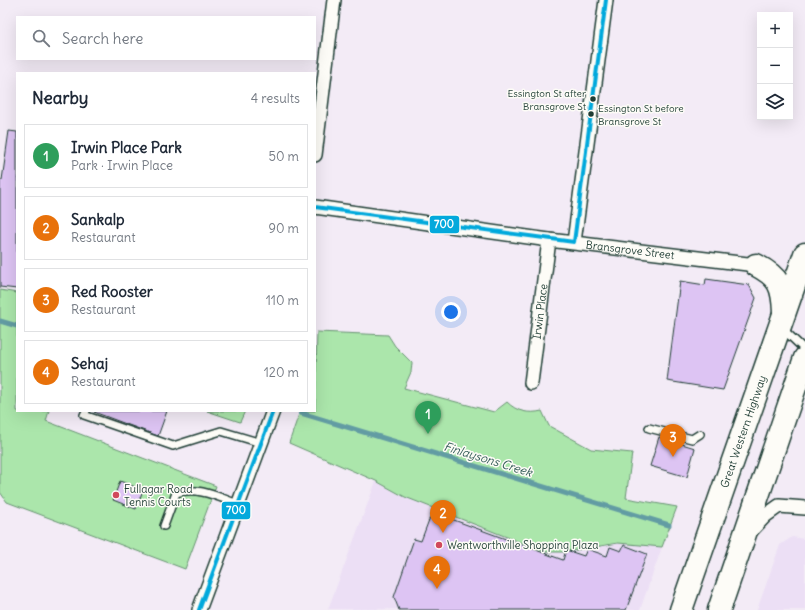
<!DOCTYPE html>
<html lang="en">
<head>
<meta charset="utf-8">
<style>
  body { margin:0; font-family:Delius,sans-serif; background:#f2f2f3; color:#1f2937 }
  .controls { position:absolute; right:12px; top:12px; display:grid; overflow:hidden; border-radius:0px; box-shadow:0 4px 16px #0002 }
  .controls button { width:36px; height:36px; display:grid; place-items:center; padding:0; border:0; border-bottom:1px solid #e0e1e3; background:#fff; color:#1f2937; font:20px sans-serif }
  .you { position:absolute; left:451px; top:312px; width:14px; height:14px; margin:-10px; border:3px solid #fff; border-radius:50%; background:#1a73e8; box-shadow:0 0 0 6px #1a73e833 }
  .badge { display:grid; place-items:center; width:26px; height:26px; border-radius:50%; background:#1a73e8; color:#fff; font-size:13px; font-weight:700 }
  .pin { position:absolute; translate:-50% -33px; filter:drop-shadow(0 1px 2px #0008) }
  .pin::after { content:''; position:absolute; top:21px; width:14px; height:12px; background:inherit; clip-path:polygon(0 0,100% 0,50% 100%) }
  .list { margin:0; padding:0; list-style:none }
  h2 { display:flex; justify-content:space-between; align-items:center; height:52px; margin:0; padding:0 16px; font-size:17px }
  h2 small { font-size:13px; font-weight:400; color:#747a83 }
  .list li { display:grid; grid-template-columns:26px 1fr auto; gap:12px; align-items:center; box-sizing:border-box; height:64px; margin:0 8px 8px; padding:0 8px; border:1px solid #e0e1e3; border-radius:0px }
  .list b { display:block; font-size:15px; white-space:nowrap }
  .list p { margin:0; font-size:13px; white-space:nowrap; color:#747a83 }
  .list em { font-size:13px; font-style:normal; color:#747a83 }
  .icon { flex:none; width:22px; height:22px; fill:none; stroke:currentColor; stroke-width:2; stroke-linecap:round; stroke-linejoin:round }
  .map { position:relative; flex:none; width:805px; height:610px; overflow:hidden }
  .search { position:absolute; background:#fff; box-shadow:0 4px 16px #0002; left:16px; top:16px; width:300px; height:44px; display:flex; align-items:center; gap:10px; box-sizing:border-box; padding:0 14px; border-radius:0px; color:#747a83; font-size:15px }
  .panel { position:absolute; background:#fff; box-shadow:0 4px 16px #0002; left:16px; top:72px; width:300px; height:340px; border-radius:0px }
  .map>svg:first-child { display:block }
  .built { fill:#ecdff5 }
  .green { fill:#abe6ab; stroke:#659270 }
  .lines { fill:none; stroke-linecap:round; stroke-linejoin:round }
  .stream { stroke:#629ca3; stroke-width:5 }
  .building { fill:#ddc4f3; stroke:#1f3d34 }
  .service-casing { stroke:#1f3d34; stroke-width:10 }
  .minor-casing { stroke:#1f3d34; stroke-width:16 }
  .trunk-casing { stroke:#1f3d34; stroke-width:25 }
  .service { stroke:#fdfcf7; stroke-width:7 }
  .minor { stroke:#fdfcf7; stroke-width:13 }
  .trunk { stroke:#fdfcf7; stroke-width:22 }
  .bus-1-casing { stroke:#fdfcf7; stroke-width:7 }
  .bus-1 { stroke:#03a9dc; stroke-width:4 }
  .bus-dot { fill:#1f3d34; stroke:#fdfcf7; stroke-width:1.5 }
  .poi-dot { fill:#d1495b; stroke:#fdfcf7; stroke-width:1.5 }
  .labels { text-anchor:middle; dominant-baseline:central; stroke-width:3; stroke-linejoin:round; paint-order:stroke }
  .bus-label { font-size:10px; fill:#1f3d34; stroke:#fdfcf7; text-anchor:end }
  .street-label { font-size:11px; fill:#1f3d34; stroke:#fdfcf7 }
  .poi-label { font-size:11px; fill:#1f3d34; stroke:#fdfcf7; text-anchor:start }
  .water-label { font-size:12px; font-style:italic; fill:#355d59; stroke:#fdfcf7 }
  .line-badge { stroke:#fdfcf7; stroke-width:1.5 }
  .badge-label { font-size:11px; text-anchor:middle; font-weight:bold; fill:#fff }
</style>
</head>
<body>
<div class="map">
<svg width="805" height="610" viewBox="0 0 805 610">
  <rect width="100%" height="100%" fill="#f3ebf6"/>
  <filter id="ink" filterUnits="userSpaceOnUse"><feTurbulence type="fractalNoise" baseFrequency=".025" numOctaves="2"/><feDisplacementMap in="SourceGraphic" scale="8" xChannelSelector="R" yChannelSelector="G"/><feConvolveMatrix kernelMatrix="1 2 1 2 8 2 1 2 1" color-interpolation-filters="sRGB"/></filter>
  <g filter="url(#ink)">
    <path class="built" d="M376,481L405,497L545,552H565L618,543L662,547L640,610L328,609Z
      M792,537L805,539V610H757L780,545Z"/>
    <path class="green" d="M0,290L17,293V411H49L46,421L216,486L185,569L7,502L0,492Z
      M317,332L388,335L395,346L412,363L411,372L404,388L494,412L507,402C517,412 529,414 542,411L549,426L591,449L632,453L626,498L677,507L662,547L618,543L565,552H545L405,497L376,481L289,443L300,411H315Z
      M207,411H245L240,422Z"/>
    <g class="lines">
      <path class="stream" d="M0,321L17,326
        M301,413L669,525"/>
    </g>
    <path class="building" d="M9,131L17,132V289L0,287V180H2Z
      M706,279L749,285L756,298L723,390L667,381L680,281L705,285Z
      M95,411H167L158,436L94,412Z
      M659,437L695,448L687,477L650,466Z
      M120,481L143,490L136,509L113,500Z
      M432,512L563,560L566,550L584,556L587,549L607,556L610,547L621,551L624,545L647,554L626,610H399L394,597L414,539L421,541Z"/>
    <g class="lines">
      <g class="service-casing">
        <path id="service" d="M784,327L787,333L805,350
          M86,411L84,415L173,446L221,431L261,443
          M649,428L692,439L700,434
          M164,526L176,493C198,486 218,497 238,504"/>
      </g>
      <g class="minor-casing">
        <g id="minor">
          <path d="M315,155L334,0"/>
          <path id="s1" d="M315,207L549,240L756,265"/>
          <path d="M574,242L606,0"/>
          <path id="s2" d="M531,383L549,240"/>
          <path d="M749,533L765,516L779,506L805,508"/>
          <path d="M199,610L273,411"/>
        </g>
      </g>
      <g class="trunk-casing">
        <g id="trunk">
          <path d="M756,265C779,277 783,286 784,312"/>
          <path id="s3" d="M681,610L805,254"/>
          <path d="M719,610L805,358"/>
        </g>
      </g>
      <use href="#service" class="service"/>
      <use href="#minor" class="minor"/>
      <use href="#trunk" class="trunk"/>
      <g class="bus-1-casing">
        <path id="bus-1" d="M315,207L574,242
          M574,242L606,0
          M199,610L273,411"/>
      </g>
      <use href="#bus-1" class="bus-1"/>
    </g>
  </g>
  <g class="bus-dot">
    <circle cx="593" cy="99" r="3.5"/>
    <circle cx="591" cy="114" r="3.5"/>
  </g>
  <g class="poi-dot">
    <circle cx="116" cy="495" r="4"/>
    <circle cx="439" cy="545" r="4"/>
  </g>
  <g class="labels">
    <g class="bus-label">
      <text x="586" y="93">Essington St after<tspan x="586" dy="13">Bransgrove St</tspan></text>
      <text x="598" y="108" text-anchor="start">Essington St before<tspan x="598" dy="13">Bransgrove St</tspan></text>
    </g>
    <g class="street-label">
      <text stroke="none"><textPath href="#s1" startOffset="318">Bransgrove Street</textPath></text>
      <text stroke="none"><textPath href="#s2" startOffset="72">Irwin Place</textPath></text>
      <text stroke="none"><textPath href="#s3" startOffset="189">Great Western Highway</textPath></text>
    </g>
    <g class="poi-label">
      <text x="124" y="489">Fullagar Road<tspan x="124" dy="13">Tennis Courts</tspan></text>
      <text x="447" y="545">Wentworthville Shopping Plaza</text>
    </g>
    <g class="water-label">
      <text transform="translate(488 459) rotate(17)">Finlaysons Creek</text>
    </g>
  </g>
  <g class="line-badge">
    <rect x="429" y="215" width="31" height="19" rx="4" fill="#03a9dc"/>
    <rect x="221" y="501" width="30" height="19" rx="4" fill="#03a9dc"/>
  </g>
  <g class="badge-label">
    <text x="444" y="228">700</text>
    <text x="236" y="514">700</text>
  </g>
</svg>
<div class="controls">
<button>+</button>
<button>−</button>
<button><svg class="icon" aria-label="layers" viewBox="0 0 24 24"><path d="M12 4l9 5-9 5-9-5zM3 14l9 5 9-5"/></svg></button>
</div>
<div class="you"></div>
<div class="pin badge" style="left:428px;top:434px;background:#2e9e5b">1</div>
<div class="pin badge" style="left:443px;top:533px;background:#e8710a">2</div>
<div class="pin badge" style="left:673px;top:457px;background:#e8710a">3</div>
<div class="pin badge" style="left:437px;top:589px;background:#e8710a">4</div>
<div class="search"><svg class="icon" aria-label="search" viewBox="0 0 24 24"><circle cx="10" cy="10" r="6"/><path d="M15 15l6 6"/></svg>Search here</div>
<section class="panel">
<h2>Nearby<small>4 results</small></h2>
<ul class="list">
<li><span class="badge" style="background:#2e9e5b">1</span><div><b>Irwin Place Park</b><p>Park · Irwin Place</p></div><em>50 m</em></li>
<li><span class="badge" style="background:#e8710a">2</span><div><b>Sankalp</b><p>Restaurant</p></div><em>90 m</em></li>
<li><span class="badge" style="background:#e8710a">3</span><div><b>Red Rooster</b><p>Restaurant</p></div><em>110 m</em></li>
<li><span class="badge" style="background:#e8710a">4</span><div><b>Sehaj</b><p>Restaurant</p></div><em>120 m</em></li>
</ul>
</section>
</div>
</body>
</html>
